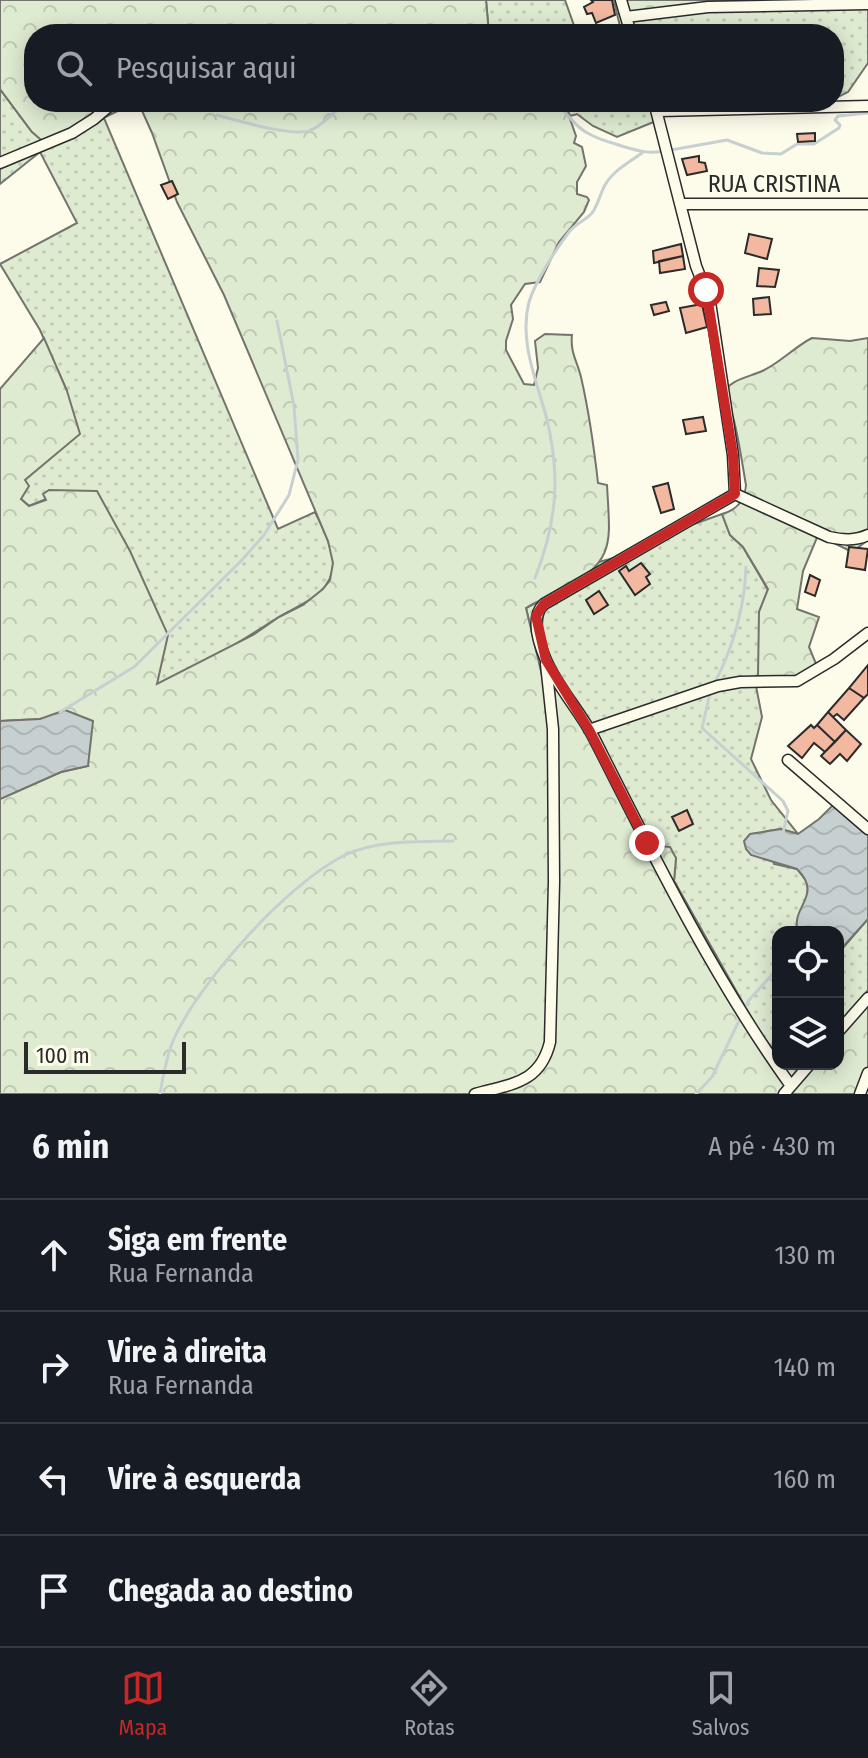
<!DOCTYPE html>
<html lang="pt">
<head>
<meta charset="utf-8">
<style>
  body { margin:0; font-family:"Fira Sans Condensed",sans-serif; background:#242831; color:#f1f3f6 }
  .controls { position:absolute; right:24px; bottom:24px; display:grid; overflow:hidden; border-radius:16px; box-shadow:0 4px 20px #0003 }
  .controls button { width:72px; height:72px; display:grid; place-items:center; padding:0; border:0; border-bottom:2px solid #363941; background:#171b24; color:#f1f3f6; font:40px sans-serif }
  .scale { position:absolute; left:24px; bottom:20px; width:162px; box-sizing:border-box; padding-left:8px; border:4px solid #2b2b2b; border-top:0; font-size:22px; line-height:28px; white-space:nowrap; color:#2b2b2b; -webkit-text-stroke:6px #fdfbea; paint-order:stroke }
  .stop { position:absolute; width:24px; height:24px; margin:-18px; border:6px solid #c62828; border-radius:50%; background:#fff }
  .stop.end { background:#c62828; border-color:#fff; box-shadow:0 2px 8px #0008 }
  .list { margin:0; padding:0; list-style:none }
  h2 { display:flex; justify-content:space-between; align-items:center; height:104px; margin:0; padding:0 32px; font-size:34px }
  h2 small { font-size:26px; font-weight:400; color:#9ea1a6 }
  .list li { display:grid; grid-template-columns:52px 1fr auto; gap:24px; align-items:center; box-sizing:border-box; height:112px; padding:0 32px; border-top:2px solid #363941 }
  .list b { display:block; font-size:30px; white-space:nowrap }
  .list p { margin:0; font-size:26px; white-space:nowrap; color:#9ea1a6 }
  .list em { font-size:26px; font-style:normal; color:#9ea1a6 }
  .icon { flex:none; width:44px; height:44px; fill:none; stroke:currentColor; stroke-width:2; stroke-linecap:round; stroke-linejoin:round }
  .map { position:relative; flex:none; width:868px; height:1094px; overflow:hidden }
  .search { position:absolute; background:#171b24; box-shadow:0 4px 20px #0003; left:24px; right:24px; top:24px; height:88px; display:flex; align-items:center; gap:20px; box-sizing:border-box; padding:0 28px; border-radius:32px; color:#9ea1a6; font-size:30px }
  .sheet { height:552px; background:#171b24 }
  nav { display:flex; justify-content:space-around; align-items:center; box-sizing:border-box; height:112px; border-top:2px solid #363941; background:#171b24; font-size:22px; color:#9ea1a6 }
  nav a { display:grid; justify-items:center; gap:4px }
  nav .on { color:#c62828 }
  .map>svg:first-child { display:block }
  .grass { fill:url(#grass-dots); stroke:#74746e; stroke-width:2 }
  .forest { fill:url(#forest-crowns); stroke:#74746e; stroke-width:2 }
  .water { fill:url(#water-waves); stroke:#74746e; stroke-width:2 }
  .lines { fill:none; stroke-linecap:round; stroke-linejoin:round }
  .stream { stroke:#c7d0d0; stroke-width:3 }
  .building { fill:#f2b8a0; stroke:#2b2b2b; stroke-width:2 }
  .minor-casing { stroke:#2b2b2b; stroke-width:13 }
  .minor { stroke:#fdfbea; stroke-width:10 }
  .route { stroke:#c62828; stroke-width:10 }
  .labels { text-anchor:middle; dominant-baseline:central; stroke-width:6; stroke-linejoin:round; paint-order:stroke }
  .street-label { font-size:24px; fill:#2b2b2b; stroke:#fdfbea }
</style>
</head>
<body>
<div class="map">
<svg width="868" height="1094" viewBox="0 0 868 1094">
  <defs>
    <pattern id="grass-dots" width="8" height="8" patternUnits="userSpaceOnUse" patternTransform="scale(2)"><rect width="8" height="8" fill="#deebd1"/><path d="M2 2h.1M6 6h.1" fill="none" stroke="#bfcab4" stroke-width="1.8" stroke-linecap="round"/></pattern>
    <pattern id="forest-crowns" width="20" height="18" patternUnits="userSpaceOnUse" patternTransform="scale(2)"><rect width="20" height="18" fill="#deebd1"/><path d="M2 6a3 3 0 1 1 6 0M12 15a3 3 0 1 1 6 0" fill="none" stroke="#bfcab4"/></pattern>
    <pattern id="water-waves" width="16" height="10" patternUnits="userSpaceOnUse" patternTransform="scale(2)"><rect width="16" height="10" fill="#c7d0d0"/><path d="M0 5q4-4 8 0t8 0" fill="none" stroke="#abb3b3"/></pattern>
  </defs>
  <rect width="100%" height="100%" fill="#fdfbea"/>
  <path class="grass" d="M486,0H565L577,34H489Z
    M868,3V63L848,92L834,99V34H622L617,14Z
    M0,89L32,132L82,129L104,118L278,529L315,512C322,527 333,547 333,565C332,595 298,605 277,618C252,634 228,650 202,663C186,671 171,676 157,685L46,499L29,506L21,499L24,480L67,391L40,330L0,264L77,223L40,152L0,184Z
    M564,102H791L734,106H655L656,121L617,137L593,126L577,114L570,116Z
    M722,514L730,535L743,547L768,590L759,612L760,661L756,686L762,717L751,759L771,800L798,834L781,829L767,831L774,864L797,869L808,883L807,897L796,928L798,932H778V1053L764,1040L674,881L676,858L662,847L648,845L597,756L565,694L544,685L526,608L587,577L599,562L625,555L666,534Z
    M868,919V990L838,1029V949H842Z"/>
  <path class="forest" d="M0,0H486L489,34H34V102H564L576,136L574,143L582,147L586,166L577,182V194L587,197L589,200L584,212L559,242L540,282L525,284L511,305L513,319L506,341V350L524,384L534,385L538,368L535,341L545,334L572,335C570,352 577,361 581,377C589,412 594,447 598,483L607,485C610,543 617,561 560,591C549,597 536,601 526,608L544,684L556,683L565,694L597,756L648,845L670,847L676,858L674,881L763,1040L778,1053V1064H838V1029L868,990V1075L862,1094H0V799L61,772L88,766L40,719L0,721V389L44,338L67,391L80,434L25,480L29,486L21,499L29,506L46,500L43,494L49,490L97,491L130,551L168,635L157,684L253,635L279,617L303,605L323,589L330,580L333,563L328,541L224,295L177,202L152,133L139,104L126,107L47,145L32,132L0,89Z
    M614,0H868V3L617,14Z
    M812,338L850,341L868,338V540L852,552L818,535L803,571L797,609L819,617L809,647L819,671L794,683L758,676L759,612L768,589L743,547L730,535L722,514C737,510 745,500 746,485C742,463 739,439 733,417C730,410 721,403 723,395C728,380 748,377 760,372C778,365 794,347 812,338Z"/>
  <path class="water" d="M65,710L93,721L88,766L61,772L0,799V721L40,719Z
    M835,803L868,831V919L841,949H838V932H798C790,906 824,896 797,869L751,855L746,849L744,841L750,834L781,829L798,834L819,819Z"/>
  <g class="lines">
    <path class="stream" d="M318,34L335,31L345,34
      M557,102C582,135 587,135 625,147C640,151 648,154 663,151
      M217,115C236,120 294,138 311,130C323,125 335,111 345,102
      M671,150L727,140L762,153L781,154L797,144H814L839,128L840,125L835,120L838,116L868,113
      M535,578C557,522 561,474 546,416C536,379 519,341 529,302C535,282 556,249 569,232C575,224 586,220 592,213C598,205 600,194 605,185C613,171 629,162 642,153
      M715,682C733,648 745,606 746,567
      M710,693L702,728L783,801L788,811L783,833
      M60,712L134,667L242,560L264,535L289,495L298,460L294,406L277,321
      M160,1094C163,1076 166,1058 173,1041C198,983 288,883 345,855C377,840 418,842 453,841
      M696,1094L712,1077L749,1000L778,968"/>
  </g>
  <path class="building" d="M591,0H612L615,15L596,23L592,13L587,14L584,7L593,2Z
    M815,133V141L798,142L797,134Z
    M699,156V162L705,163L707,171L687,175L682,159Z
    M172,181L178,194L168,199L161,185Z
    M749,234L772,239L767,259L745,253Z
    M681,244L683,256L654,263L653,251Z
    M683,256L685,269L660,273L659,261Z
    M759,268L779,270L775,287L757,286Z
    M769,297L771,314L754,315L753,299Z
    M666,302L669,311L654,315L651,305Z
    M702,304L707,327L686,333L680,308Z
    M703,417L706,431L686,434L683,420Z
    M668,483L674,509L661,513L653,487Z
    M849,547L868,549L865,570L846,567Z
    M641,563L650,574L646,577L650,584L635,595L619,571L626,566L629,571Z
    M810,575L820,580L815,596L805,592Z
    M599,591L608,605L594,614L586,600Z
    M868,665V694L864,698L849,688Z
    M849,688L864,698L844,720L837,714L833,717L828,712Z
    M828,712L846,730L835,742L817,725Z
    M811,725L814,728L817,725L835,742L825,752L814,743L802,758L788,746Z
    M846,730L861,744L847,761L840,754L830,764L821,756Z
    M687,810L693,824L679,831L672,817Z"/>
  <g class="lines">
    <g class="minor-casing">
      <path id="minor" d="M621,0L631,34
        M626,17L708,7L868,4
        M654,102L696,266L710,302L733,455L735,494L544,604C530,617 539,644 546,660C558,688 580,711 594,738C653,855 714,979 791,1086
        M659,111L868,106
        M0,163L72,133L94,119L114,102
        M681,204H868
        M735,494L829,537C843,540 855,541 868,535
        M589,730L718,686L740,682L797,681L834,659L868,633
        M788,760L868,829
        M838,1032L868,998
        M475,1094C510,1084 540,1084 550,1042L554,882L553,729L546,664
        M784,1094L810,1064
        M860,1094L868,1073"/>
    </g>
    <use href="#minor" class="minor"/>
  </g>
  <g class="lines">
    <path class="route" d="M647,843L589,730L546,660L536,616L544,604L735,494L733,455L706,290"/>
  </g>
  <g class="labels">
    <g class="street-label">
      <text x="774" y="184">RUA CRISTINA</text>
    </g>
  </g>
</svg>
<div class="controls">
<button><svg class="icon" aria-label="locate" viewBox="0 0 24 24"><circle cx="12" cy="12" r="6"/><path d="M12 2v4M12 18v4M2 12h4M18 12h4"/></svg></button>
<button><svg class="icon" aria-label="layers" viewBox="0 0 24 24"><path d="M12 4l9 5-9 5-9-5zM3 14l9 5 9-5"/></svg></button>
</div>
<div class="scale">100 m</div>
<div class="stop" style="left:706px;top:290px"></div>
<div class="stop end" style="left:647px;top:843px"></div>
<div class="search"><svg class="icon" aria-label="search" viewBox="0 0 24 24"><circle cx="10" cy="10" r="6"/><path d="M15 15l6 6"/></svg>Pesquisar aqui</div>
</div>
<section class="sheet">
<h2>6 min<small>A pé · 430 m</small></h2>
<ul class="list">
<li><svg class="icon" aria-label="ahead" viewBox="0 0 24 24"><path d="M12 20V5M6 11l6-6 6 6"/></svg><div><b>Siga em frente</b><p>Rua Fernanda</p></div><em>130 m</em></li>
<li><svg class="icon" aria-label="right" viewBox="0 0 24 24"><path d="M7 20v-9h11M14 6l5 5-5 5"/></svg><div><b>Vire à direita</b><p>Rua Fernanda</p></div><em>140 m</em></li>
<li><svg class="icon" aria-label="left" viewBox="0 0 24 24"><path d="M17 20v-9H6M10 6l-5 5 5 5"/></svg><div><b>Vire à esquerda</b></div><em>160 m</em></li>
<li><svg class="icon" aria-label="arrive" viewBox="0 0 24 24"><path d="M6 21V4h12l-3 4 3 4H6"/></svg><div><b>Chegada ao destino</b></div></li>
</ul>
</section>
<nav>
<a class="on"><svg class="icon" aria-label="map" viewBox="0 0 24 24"><path d="M3 6l6-2 6 2 6-2v14l-6 2-6-2-6 2zM9 4v14M15 6v14"/></svg>Mapa</a>
<a><svg class="icon" aria-label="directions" viewBox="0 0 24 24"><path d="M12 3l9 9-9 9-9-9zM9 14v-3h6M13 9l2 2-2 2"/></svg>Rotas</a>
<a><svg class="icon" aria-label="saved" viewBox="0 0 24 24"><path d="M7 4h10v16l-5-4-5 4z"/></svg>Salvos</a>
</nav>
</body>
</html>
